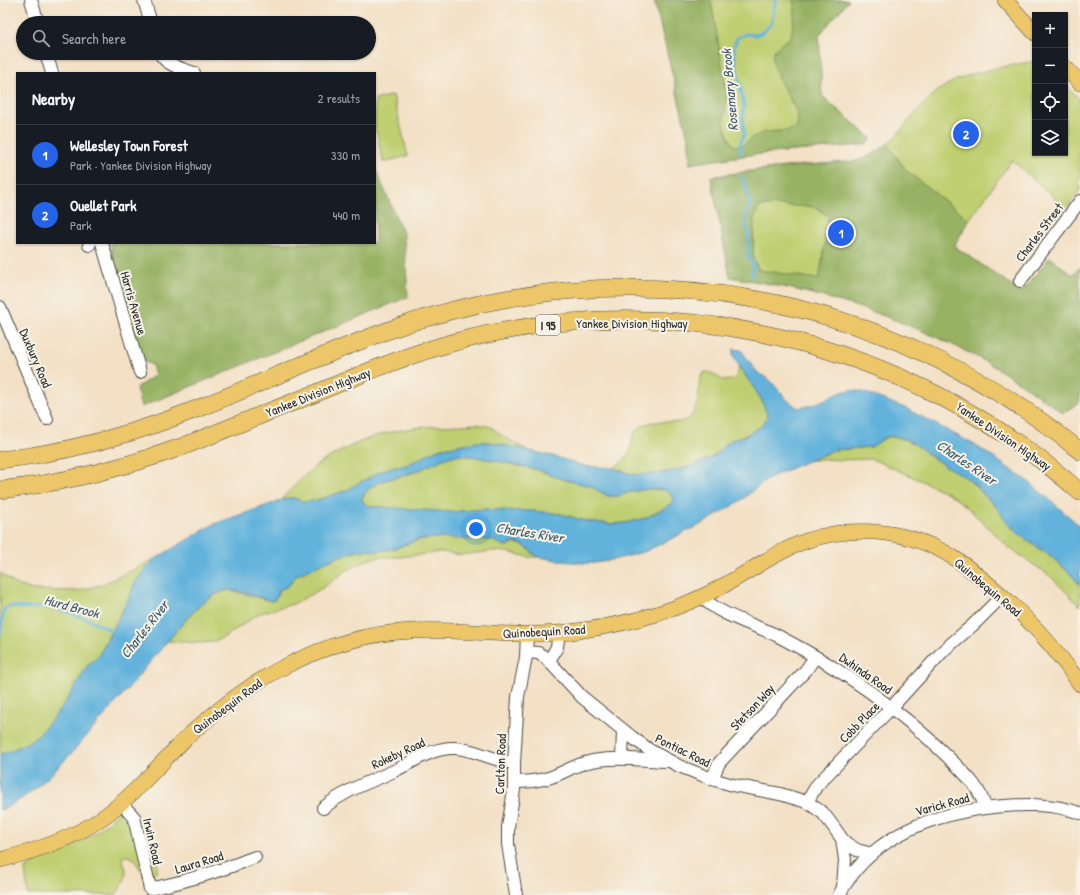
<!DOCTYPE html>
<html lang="en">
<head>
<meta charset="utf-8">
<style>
  body { margin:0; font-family:"Patrick Hand",sans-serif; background:#242831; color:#f1f3f6 }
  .controls { position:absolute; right:12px; top:12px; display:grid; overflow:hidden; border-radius:0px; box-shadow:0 1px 3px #0004 }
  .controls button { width:36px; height:36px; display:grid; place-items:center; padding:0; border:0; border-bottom:1px solid #363941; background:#171b24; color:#f1f3f6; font:20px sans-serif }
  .you { position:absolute; left:476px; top:529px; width:14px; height:14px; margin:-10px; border:3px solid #fff; border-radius:50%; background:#1a73e8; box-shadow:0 0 0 6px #1a73e833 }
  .badge { display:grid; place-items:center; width:26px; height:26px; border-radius:50%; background:#2563eb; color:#fff; font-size:13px; font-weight:700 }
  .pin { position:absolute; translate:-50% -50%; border:2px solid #fff; box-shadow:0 1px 4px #0006 }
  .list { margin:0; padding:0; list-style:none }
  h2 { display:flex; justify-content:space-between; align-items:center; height:52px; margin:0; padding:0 16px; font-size:17px }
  h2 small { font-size:13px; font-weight:400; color:#9ea1a6 }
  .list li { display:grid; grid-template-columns:26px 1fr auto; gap:12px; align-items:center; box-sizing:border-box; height:60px; padding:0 16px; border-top:1px solid #363941 }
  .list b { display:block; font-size:15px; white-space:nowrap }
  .list p { margin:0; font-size:13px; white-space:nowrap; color:#9ea1a6 }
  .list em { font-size:13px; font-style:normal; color:#9ea1a6 }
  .icon { flex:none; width:22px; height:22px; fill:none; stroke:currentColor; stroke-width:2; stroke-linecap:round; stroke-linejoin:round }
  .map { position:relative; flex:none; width:1080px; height:895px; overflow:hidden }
  .search { position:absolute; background:#171b24; box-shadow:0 1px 3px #0004; left:16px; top:16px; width:360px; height:44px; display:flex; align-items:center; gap:10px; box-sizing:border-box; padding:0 14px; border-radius:22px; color:#9ea1a6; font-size:15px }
  .panel { position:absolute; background:#171b24; box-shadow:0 1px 3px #0004; left:16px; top:72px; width:360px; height:172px; border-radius:0px }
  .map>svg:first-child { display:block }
  .green { fill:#bfcf71; stroke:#757d4e }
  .forest { fill:#97b263; stroke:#616e47; fill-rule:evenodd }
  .water { fill:#62b2dc; stroke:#466e84; fill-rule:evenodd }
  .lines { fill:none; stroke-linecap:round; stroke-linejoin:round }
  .stream { stroke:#62b2dc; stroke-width:3 }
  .minor-casing { stroke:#494642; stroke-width:14 }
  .major-casing { stroke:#494642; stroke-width:16 }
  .highway-casing { stroke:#494642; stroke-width:18 }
  .minor { stroke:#fff; stroke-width:12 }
  .major { stroke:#ecc669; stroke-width:15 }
  .highway { stroke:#ecc669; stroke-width:17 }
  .labels { text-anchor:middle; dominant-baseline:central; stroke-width:4; stroke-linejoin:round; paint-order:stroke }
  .shield { fill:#f7f3e8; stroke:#686764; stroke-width:1 }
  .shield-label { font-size:12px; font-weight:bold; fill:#2b2b2b }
  .street-label { font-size:13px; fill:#2b2b2b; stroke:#f7f3e8 }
  .water-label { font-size:14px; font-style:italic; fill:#3e5a69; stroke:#f7f3e8 }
</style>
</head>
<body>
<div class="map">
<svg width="1080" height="895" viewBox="0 0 1080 895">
  <rect width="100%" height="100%" fill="#f7f3e8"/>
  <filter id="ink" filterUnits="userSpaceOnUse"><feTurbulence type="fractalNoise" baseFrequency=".025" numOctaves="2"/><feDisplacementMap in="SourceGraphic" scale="8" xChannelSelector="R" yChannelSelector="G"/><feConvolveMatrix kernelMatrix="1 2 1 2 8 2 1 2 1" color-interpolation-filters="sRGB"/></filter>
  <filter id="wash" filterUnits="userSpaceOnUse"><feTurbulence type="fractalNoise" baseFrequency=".012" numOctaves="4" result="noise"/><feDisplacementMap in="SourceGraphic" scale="16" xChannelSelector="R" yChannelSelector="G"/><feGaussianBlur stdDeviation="0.9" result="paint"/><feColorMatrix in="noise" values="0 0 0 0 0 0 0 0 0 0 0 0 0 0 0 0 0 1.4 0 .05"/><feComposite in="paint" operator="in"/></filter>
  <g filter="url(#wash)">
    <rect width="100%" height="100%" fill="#f3e0c5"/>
    <path class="green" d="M654,0H849L819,35L822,96L872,139L867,144L861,145L748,155L690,164L689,141Z
      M1035,61V153H1065V84L1080,100V190L1066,208L1012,160L969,220L954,246L1022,292L1050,257L1080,316L864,309C820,295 776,284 730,277L711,177C742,172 773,168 804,165C823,163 850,166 867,158C899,143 914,107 942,88C965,72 1008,66 1035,61Z
      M393,95L408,156L383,162L377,133L375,132V100Z
      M738,366C747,378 768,402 767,418C760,431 744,435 732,440C724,443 720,452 713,456C696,467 656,477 636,475C628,474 621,469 613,468C624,462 630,455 632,442C633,437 634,432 638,429C657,411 686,436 696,407C699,399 698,389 700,380C704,364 715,376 721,379C732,384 740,375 738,366Z
      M478,424L491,427L501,435L527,450L490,442H476L454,446L438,449L407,465L389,468L379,472L345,491L317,500L305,502L294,498L282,499C293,487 304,475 317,465C338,451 371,435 396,431C423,425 451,426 478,424Z
      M887,437H896L907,440L918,445L928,455L965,476L996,507L1010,526L1029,542L1053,558L1074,578L1080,585V606L1050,576L1008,547L967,507L948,493L924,482L872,459L841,460L822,459L808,461L834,450L871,447C877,444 881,440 887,437Z
      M456,455L472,456L539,470L558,478L590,486L608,496H619L629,492L650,489L664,490L668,491L671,495L673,498L672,504L646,518L625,523L612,524L585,521L561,514L532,511L496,510L486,509L450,512L368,506L362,501C363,492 371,487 378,483C388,478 400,478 410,474C426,468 440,458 456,455Z
      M425,538L481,539L492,540L508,546L516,543L526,547L534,555L539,557H529L506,552L494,551L461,555L442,552L401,557H378L370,559L346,571L321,589L293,604L260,613L223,638L212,642L201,643L168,641C183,623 205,594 229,590L271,601L278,595L279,590L291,583L294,578L297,575L344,554L366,550L379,551L393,549Z
      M155,559L145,569L135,583L130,596L99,655L88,665L65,703L50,722L34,739L13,750L0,754V573L15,584L33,590L78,591L103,584Z
      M119,812L123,814L129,823L146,832L157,861L158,866L157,872C134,879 141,854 124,856L122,859C123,863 126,867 126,871C126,881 120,887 116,895H28L25,869L32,864L65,849L90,836L101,828Z"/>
    <path class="forest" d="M654,0H711L727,95L724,123L729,138L734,146H742L753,137L764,132L790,130L797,127L798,118L797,113C791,100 768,65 773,53C776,46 786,41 791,36L795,13L793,0H849L819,35L822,96L872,139L867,144L861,145L748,155L690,164L689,141Z
      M887,144L907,171L969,220L954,246L1022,292L1050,257L1073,275L1080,267V402L1063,413C1035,394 1009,374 979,358C901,317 817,290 730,277L711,177L758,170L855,161C868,158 877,152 887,144ZM773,205L815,207L828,216L827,231L819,279L759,270L753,258L754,219L759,207Z
      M375,168L404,235L408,297L141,407L136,388L155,375L152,365L141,360L112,260L111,243H375Z"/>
    <path class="water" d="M734,349L741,350L757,372L770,380L787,400L798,408L812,405L842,392L851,390L863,392L905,408L975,445L1029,482L1080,526V585C1072,575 1062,565 1052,557C1038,547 1023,539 1011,526C1005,521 1001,513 996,507C989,500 982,492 975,485C965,475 953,471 942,464C926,454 907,432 886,437C880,439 877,444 871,447L834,450L808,461L773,476L763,482L743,499L732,506L702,524L646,551C629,556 612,561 594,563C576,564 557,560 539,557C531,553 525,543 516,543C512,543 508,546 504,546L492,540L435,538L417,540L393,549L379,551L366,550L356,551L335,558L297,575L288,586L279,590L275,600L271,601C259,597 236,588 224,591C203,596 179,628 166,643C141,673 117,702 91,731C67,758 35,797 0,810V754L13,750L34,739L50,722L65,703L88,665L99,655L130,596L135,583L145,569L155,559L214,524L288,498H294L305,502L317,500L345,491L379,472L389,468L407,465L438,449L476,442H490L553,456L584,466L613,468L635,475L661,473L690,467L713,457L731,440L743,437L755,430L762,425L767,418V414L761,399L734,358L733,355ZM456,455L472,456L539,470L558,478L590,486L608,496H619L629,492L650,489L664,490L668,491L671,495L673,501L672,504L646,518L625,523L612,524L585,521L561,514L532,511L496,510L486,509L450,512L368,506L362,501C363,481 402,477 416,471C430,466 442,458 456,455Z"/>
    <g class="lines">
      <path class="stream" d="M740,154L741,142L744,134L743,113L744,105L735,60L734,47L737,38L746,34L756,35L763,32L771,24L776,0
        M742,176L750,202L746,217V224L749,234L748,255L753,265L752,276
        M0,635L4,610C11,603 19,609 27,608C31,608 35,607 39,607C60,607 98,622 115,633"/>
    </g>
  </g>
  <g filter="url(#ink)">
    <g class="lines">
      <g class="minor-casing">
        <path id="minor" d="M31,0L38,23
          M144,0L151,23
          M46,53L52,73
          M160,53C166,65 182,69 194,73
          M102,243L140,372
          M89,245L90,243
          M1020,281L1080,201
          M0,307L47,419
          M703,597C714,613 758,626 778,636C840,668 898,708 948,757C964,773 980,786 985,808
          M527,652L538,653L546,658L582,697L633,738L651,751L679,766L712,779L733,785L780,794L807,802L823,813L833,826L842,839L847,844L857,850L872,854
          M549,661L557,647L559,633
          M622,759L623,730
          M712,779L719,763L806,670L815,657
          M515,782C526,782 537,781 548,778C562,774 574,765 588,762C613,756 640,760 666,761
          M807,802L817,785L891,708L944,650L973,625L1002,596
          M121,803L134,817L150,889C188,881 219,872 255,857
          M323,808C348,788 369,783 396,770C415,761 433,747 455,748C475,749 493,761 514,763
          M842,839L845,860L843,886
          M516,895L508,844V827L514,790V763L518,697L526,657L527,634
          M839,895C870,837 931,814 993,807C1023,804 1051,803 1080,813"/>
      </g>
      <g class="major-casing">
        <path id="major" d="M1005,0L1035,33
          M1065,67L1080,83
          M0,860C36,851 72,839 102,818C132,797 157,767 183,741C213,713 245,687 282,668C322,647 366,633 412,631C438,629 465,632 492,633C523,635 554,635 584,630C632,623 677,611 719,588C748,573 775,552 806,541C854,524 911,530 954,558C973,570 990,585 1007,600C1034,625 1060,654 1080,684"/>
      </g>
      <g class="highway-casing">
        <path id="highway" d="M0,460C46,455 91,445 135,431C223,403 305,360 392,329C628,245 887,292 1080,451
          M0,490C63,483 124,468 184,446C227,429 270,411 314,394C361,374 409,354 459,341C677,284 911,343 1080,492"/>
      </g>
      <use href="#minor" class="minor"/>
      <use href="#major" class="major"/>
      <use href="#highway" class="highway"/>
    </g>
  </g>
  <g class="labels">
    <rect class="shield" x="536" y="315" width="24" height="20" rx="3"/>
    <g class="shield-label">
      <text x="548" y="325">I 95</text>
    </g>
    <g class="street-label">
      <text transform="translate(1039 232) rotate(-53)">Charles Street</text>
      <text transform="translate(134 303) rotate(74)">Harris Avenue</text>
      <text x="632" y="323">Yankee Division Highway</text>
      <text transform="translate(36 358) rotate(67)">Duxbury Road</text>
      <text transform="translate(318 392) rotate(-22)">Yankee Division Highway</text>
      <text transform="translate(1004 436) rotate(34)">Yankee Division Highway</text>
      <text transform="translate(988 587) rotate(40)">Quinobequin Road</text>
      <text transform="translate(544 631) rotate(-3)">Quinobequin Road</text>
      <text transform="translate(866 673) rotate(35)">Dwhinda Road</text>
      <text transform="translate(227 706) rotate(-37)">Quinobequin Road</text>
      <text transform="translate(752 707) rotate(-47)">Stetson Way</text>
      <text transform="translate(859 722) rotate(-46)">Cobb Place</text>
      <text transform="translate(683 750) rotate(26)">Pontiac Road</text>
      <text transform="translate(398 753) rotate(-25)">Rokeby Road</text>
      <text transform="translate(500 764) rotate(-88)">Carlton Road</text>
      <text transform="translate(942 804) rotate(-15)">Varick Road</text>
      <text transform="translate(153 841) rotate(77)">Irwin Road</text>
      <text transform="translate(199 862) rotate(-17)">Laura Road</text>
    </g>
    <g class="water-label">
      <text transform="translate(729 90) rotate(-95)">Rosemary Brook</text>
      <text transform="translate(967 462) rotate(34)">Charles River</text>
      <text transform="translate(530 532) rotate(9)">Charles River</text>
      <text transform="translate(72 606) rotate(15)">Hurd Brook</text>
      <text transform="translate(144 629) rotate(-52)">Charles River</text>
    </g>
  </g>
</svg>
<div class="controls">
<button>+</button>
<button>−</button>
<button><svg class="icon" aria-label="locate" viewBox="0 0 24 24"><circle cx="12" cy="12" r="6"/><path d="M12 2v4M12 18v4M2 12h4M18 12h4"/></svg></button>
<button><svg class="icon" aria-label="layers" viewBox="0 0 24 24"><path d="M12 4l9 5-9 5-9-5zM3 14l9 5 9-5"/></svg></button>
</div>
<div class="you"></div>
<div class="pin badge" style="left:841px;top:233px">1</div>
<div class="pin badge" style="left:966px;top:134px">2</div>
<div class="search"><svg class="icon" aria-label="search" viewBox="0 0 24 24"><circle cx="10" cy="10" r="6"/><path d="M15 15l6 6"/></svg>Search here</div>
<section class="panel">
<h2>Nearby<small>2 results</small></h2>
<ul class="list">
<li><span class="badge">1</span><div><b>Wellesley Town Forest</b><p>Park · Yankee Division Highway</p></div><em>330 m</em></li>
<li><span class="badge">2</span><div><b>Ouellet Park</b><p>Park</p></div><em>440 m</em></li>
</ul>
</section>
</div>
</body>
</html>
